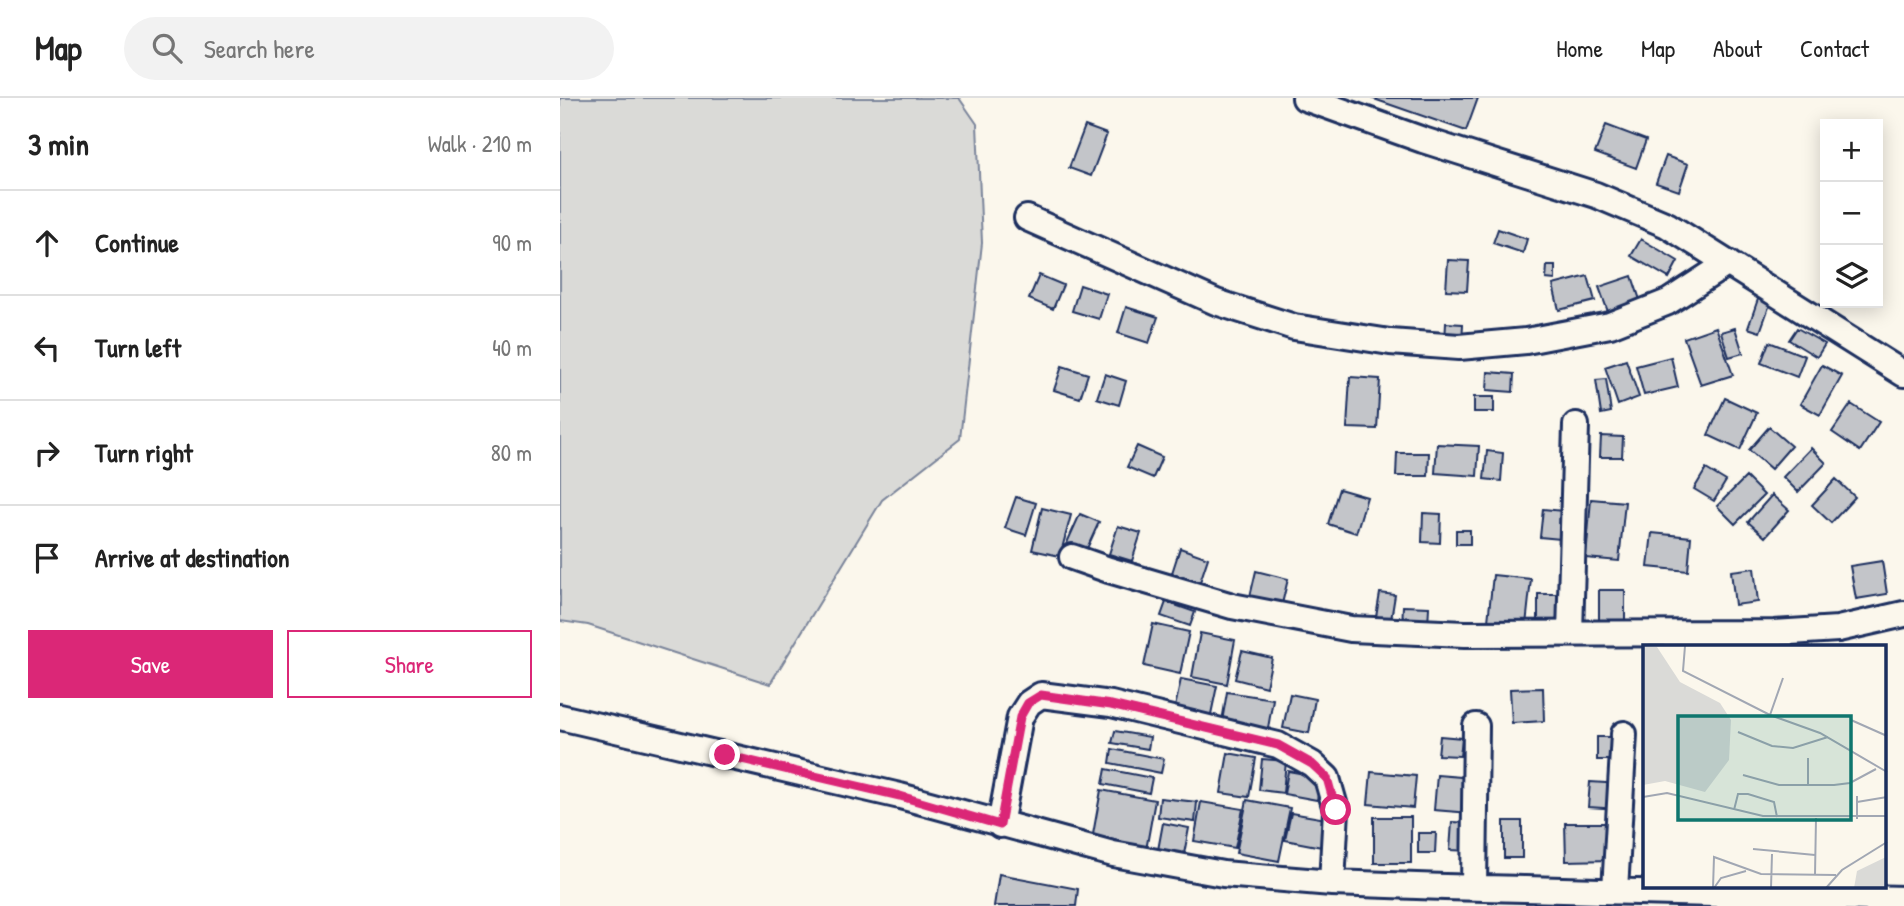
<!DOCTYPE html>
<html lang="en">
<head>
<meta charset="utf-8">
<style>
  body { margin:0; font-family:"Patrick Hand",sans-serif; background:#f2f2f2; color:#222 }
  .controls { position:absolute; right:21px; top:21px; display:grid; overflow:hidden; border-radius:0px; box-shadow:0 4px 18px #0003 }
  .controls button { width:63px; height:63px; display:grid; place-items:center; padding:0; border:0; border-bottom:2px solid #e0e0e0; background:#fff; color:#222; font:35px sans-serif }
  .stop { position:absolute; width:21px; height:21px; margin:-16px; border:5px solid #db2777; border-radius:50%; background:#fff }
  .stop.end { background:#db2777; border-color:#fff; box-shadow:0 2px 7px #0008 }
  .list { margin:0; padding:0; list-style:none }
  h2 { display:flex; justify-content:space-between; align-items:center; height:91px; margin:0; padding:0 28px; font-size:30px }
  h2 small { font-size:23px; font-weight:400; color:#767676 }
  .list li { display:grid; grid-template-columns:46px 1fr auto; gap:21px; align-items:center; box-sizing:border-box; height:105px; padding:0 28px; border-top:2px solid #e0e0e0 }
  .list b { display:block; font-size:26px; white-space:nowrap }
  .list em { font-size:23px; font-style:normal; color:#767676 }
  .actions { display:flex; gap:14px; padding:21px 28px }
  .actions a { flex:1; padding:16px 0; border:2px solid #db2777; border-radius:0px; text-align:center; font-size:24px; color:#db2777 }
  .actions .main { background:#db2777; color:#fff }
  .icon { flex:none; width:38px; height:38px; fill:none; stroke:currentColor; stroke-width:2; stroke-linecap:round; stroke-linejoin:round }
  .map { position:relative; flex:none; width:1344px; height:808px; overflow:hidden }
  header { display:flex; align-items:center; gap:42px; box-sizing:border-box; height:98px; padding:0 35px; background:#fff; border-bottom:2px solid #e0e0e0 }
  header strong { font-size:33px }
  nav { display:flex; gap:38px; margin-inline-start:auto; font-size:24px }
  .search { width:490px; height:63px; background:#f2f2f2; display:flex; align-items:center; gap:18px; box-sizing:border-box; padding:0 24px; border-radius:38px; color:#767676; font-size:26px }
  main { display:flex }
  aside { flex:1; background:#fff }
  .map>svg:first-child { display:block }
  .green { fill:#dadad7; stroke:#7a849a; stroke-width:2 }
  .building { fill:#c3c5c9; stroke:#1b2f5e; stroke-width:2 }
  .lines { fill:none; stroke-linecap:round; stroke-linejoin:round }
  .minor-casing { stroke:#1b2f5e; stroke-width:30 }
  .minor { stroke:#fbf7ec; stroke-width:24 }
  .route { stroke:#db2777; stroke-width:9 }
  .inset-road { fill:none; stroke:#a1a7b3; stroke-width:2 }
  .view { fill:#0f766e; fill-opacity:0.15; stroke:#0f766e; stroke-width:3.5 }
  .inset-edge { fill:none; stroke:#1b2f5e; stroke-width:3.5 }
</style>
</head>
<body>
<header>
<strong>Map</strong>
<div class="search"><svg class="icon" aria-label="search" viewBox="0 0 24 24"><circle cx="10" cy="10" r="6"/><path d="M15 15l6 6"/></svg>Search here</div>
<nav><a>Home</a><a>Map</a><a>About</a><a>Contact</a></nav>
</header>
<main>
<aside>
<h2>3 min<small>Walk · 210 m</small></h2>
<ul class="list">
<li><svg class="icon" aria-label="ahead" viewBox="0 0 24 24"><path d="M12 20V5M6 11l6-6 6 6"/></svg><div><b>Continue</b></div><em>90 m</em></li>
<li><svg class="icon" aria-label="left" viewBox="0 0 24 24"><path d="M17 20v-9H6M10 6l-5 5 5 5"/></svg><div><b>Turn left</b></div><em>40 m</em></li>
<li><svg class="icon" aria-label="right" viewBox="0 0 24 24"><path d="M7 20v-9h11M14 6l5 5-5 5"/></svg><div><b>Turn right</b></div><em>80 m</em></li>
<li><svg class="icon" aria-label="arrive" viewBox="0 0 24 24"><path d="M6 21V4h12l-3 4 3 4H6"/></svg><div><b>Arrive at destination</b></div></li>
</ul>
<div class="actions"><a class="main">Save</a><a>Share</a></div>
</aside>
<div class="map">
<svg width="1344" height="808" viewBox="0 0 1344 808">
  <rect width="100%" height="100%" fill="#fbf7ec"/>
  <filter id="ink" filterUnits="userSpaceOnUse"><feTurbulence type="fractalNoise" baseFrequency=".0143" numOctaves="2"/><feDisplacementMap in="SourceGraphic" scale="14" xChannelSelector="R" yChannelSelector="G"/><feConvolveMatrix kernelMatrix="1 2 1 2 8 2 1 2 1" color-interpolation-filters="sRGB"/></filter>
  <g filter="url(#ink)">
    <path class="green" d="M0,0H399L417,26L422,145L400,341L322,402L210,586L28,527L0,523Z"/>
    <path class="building" d="M811,0H918L906,33Z
      M1046,27L1086,42L1076,70L1035,55Z
      M525,28L547,36L531,78L509,70Z
      M1106,58L1128,66L1119,93L1096,85Z
      M938,131L967,141L963,155L933,145Z
      M1081,141L1118,163L1109,180L1071,158Z
      M888,162L909,163L907,193L886,192Z
      M987,168H995V182L986,181Z
      M479,177L503,187L493,211L469,201Z
      M1028,178L1035,203L999,212L993,187Z
      M1072,178L1083,211L1051,222L1039,189Z
      M520,187L547,196L539,221L512,213Z
      M1198,201L1210,206L1200,234L1188,230Z
      M566,209L598,219L589,245L558,235Z
      M886,225L903,226L902,244L885,243Z
      M1156,229L1173,277L1141,287L1124,240Z
      M1175,230L1183,255L1169,259L1161,234Z
      M1237,230L1265,246L1257,259L1229,242Z
      M1209,244L1245,258L1237,279L1201,265Z
      M1111,259L1118,289L1084,297L1076,268Z
      M1066,262L1079,299L1058,307L1045,269Z
      M1262,267L1282,278L1260,317L1240,306Z
      M502,268L528,276L520,300L494,292Z
      M928,274L954,276L953,294L927,292Z
      M545,276L566,283L559,307L537,300Z
      M790,279L820,281L817,331L787,330Z
      M1046,281L1051,314L1041,316L1036,282Z
      M914,299H934V314H914Z
      M1165,300L1197,315L1180,352L1148,337Z
      M1291,306L1319,324L1300,353L1272,334Z
      M1209,329L1231,348L1211,371L1189,352Z
      M1041,338L1063,339L1062,359H1040Z
      M877,346L919,348L917,378L875,375Z
      M577,348L602,359L593,380L567,369Z
      M1251,350L1266,365L1238,394L1223,379Z
      M927,353L943,355L941,383L924,381Z
      M837,355H869L868,378H836Z
      M1146,371L1166,383L1154,403L1134,391Z
      M1186,379L1204,397L1175,426L1157,408Z
      M1276,381L1295,399L1271,425L1252,407Z
      M779,391L807,399L796,435L768,426Z
      M1212,397L1229,412L1205,439L1188,424Z
      M456,399L476,405L466,437L445,430Z
      M1031,401L1065,404L1059,463L1026,460Z
      M482,410L511,417L500,458L472,452Z
      M983,411L1013,414L1011,442L980,439Z
      M863,415L881,416L880,445L862,444Z
      M520,416L539,424L525,455L506,447Z
      M558,428L581,435L572,463L549,456Z
      M896,432H910V446H896Z
      M1092,435L1131,439L1128,473L1088,469Z
      M620,450L648,460L639,487L611,478Z
      M1322,463L1327,496L1296,501L1290,468Z
      M1194,470L1198,504L1175,507L1171,473Z
      M696,473L728,481L721,510L689,503Z
      M933,477L971,481L966,527L928,523Z
      M1039,492H1065V527H1039Z
      M820,495L835,497L830,528L815,525Z
      M978,496H1008V522H978Z
      M606,504L635,514L630,528L601,518Z
      M843,508L869,509L868,527H842Z
      M593,526L629,534L620,576L584,568Z
      M640,535L675,542L667,586L632,579Z
      M682,553L712,560L706,589L675,581Z
      M621,581L657,588L650,621L614,614Z
      M983,590L984,623L952,625L950,591Z
      M667,594L713,601L707,636L661,629Z
      M730,596L755,601L749,635L723,630Z
      M555,633L590,639L588,651L552,645Z
      M880,638L902,640L900,658L878,657Z
      M1037,639H1059V662H1037Z
      M552,651L604,661L601,675L550,665Z
      M668,655L696,660L689,699L661,695Z
      M702,661L726,663L723,695L699,692Z
      M546,671L592,680L589,695L543,686Z
      M728,673L762,679L757,702L724,696Z
      M811,674L856,678L853,710L808,706Z
      M877,677L913,680L910,715L874,712Z
      M1030,684L1061,686L1059,711L1028,709Z
      M541,692L595,702L586,752L532,742Z
      M600,700L637,704L635,724L598,719Z
      M687,702L730,710L719,763L676,755Z
      M641,704L683,711L675,750L634,743Z
      M731,715L772,722L767,750L725,742Z
      M814,719H851V765H814Z
      M944,723H962V760H944Z
      M892,724L911,725L910,753L890,752Z
      M603,725L629,730L624,756L598,752Z
      M1005,725H1052V762L1006,763Z
      M858,735H876L875,755H858Z
      M439,776L518,791L516,808H434Z"/>
    <g class="lines">
      <g class="minor-casing">
        <path id="minor" d="M745,0L863,42L1036,97L1107,127L1344,276
          M467,120L656,204L734,229L830,244L899,249L966,243L1050,227L1108,204L1168,165
          M512,459L549,472L672,508L791,531L905,536L1214,535L1278,531L1344,516
          M1010,535L1016,327
          M0,619L340,698L553,756L663,776L772,785L885,789L1344,801
          M440,727L460,619L469,605L481,597L551,606L718,647L752,666L767,680L776,712L772,785
          M914,789L916,628
          M1055,792L1064,636"/>
      </g>
      <use href="#minor" class="minor"/>
    </g>
  </g>
  <g class="lines" filter="url(#ink)">
    <path class="route" d="M165,657L340,698L440,727L460,619L468,605L481,597L551,607L718,647L752,666L767,680L776,712"/>
  </g>
  <g transform="translate(1083 547)">
    <rect width="243" height="243" fill="#fbf7ec"/>
    <path d="M0,1L14,2L37,37L77,58L88,75L86,115L62,147L22,136L0,140ZM243,212V243H211L214,226Z" fill="#dadad7"/>
    <path class="inset-road" d="M42,1L40,26L127,70L177,88L244,127M127,70L140,33M208,75L244,91M95,87L129,101L150,103L185,92M100,130L136,140H191L207,138L233,124M165,140V113M0,152L24,148L120,171H244M214,157L244,152M91,165L95,149H105L131,157L134,172M214,174V151M110,204L172,210M172,230L173,173M70,243L71,212L118,229L193,230M71,243L78,233L103,226M128,243L129,209M183,243L199,225L244,197"/>
    <path class="view" d="M35,71H208V175H35Z"/>
    <rect width="243" height="243" class="inset-edge"/>
  </g>
</svg>
<div class="controls">
<button>+</button>
<button>−</button>
<button><svg class="icon" aria-label="layers" viewBox="0 0 24 24"><path d="M12 4l9 5-9 5-9-5zM3 14l9 5 9-5"/></svg></button>
</div>
<div class="stop" style="left:776px;top:712px"></div>
<div class="stop end" style="left:165px;top:657px"></div>
</div>
</main>
</body>
</html>
